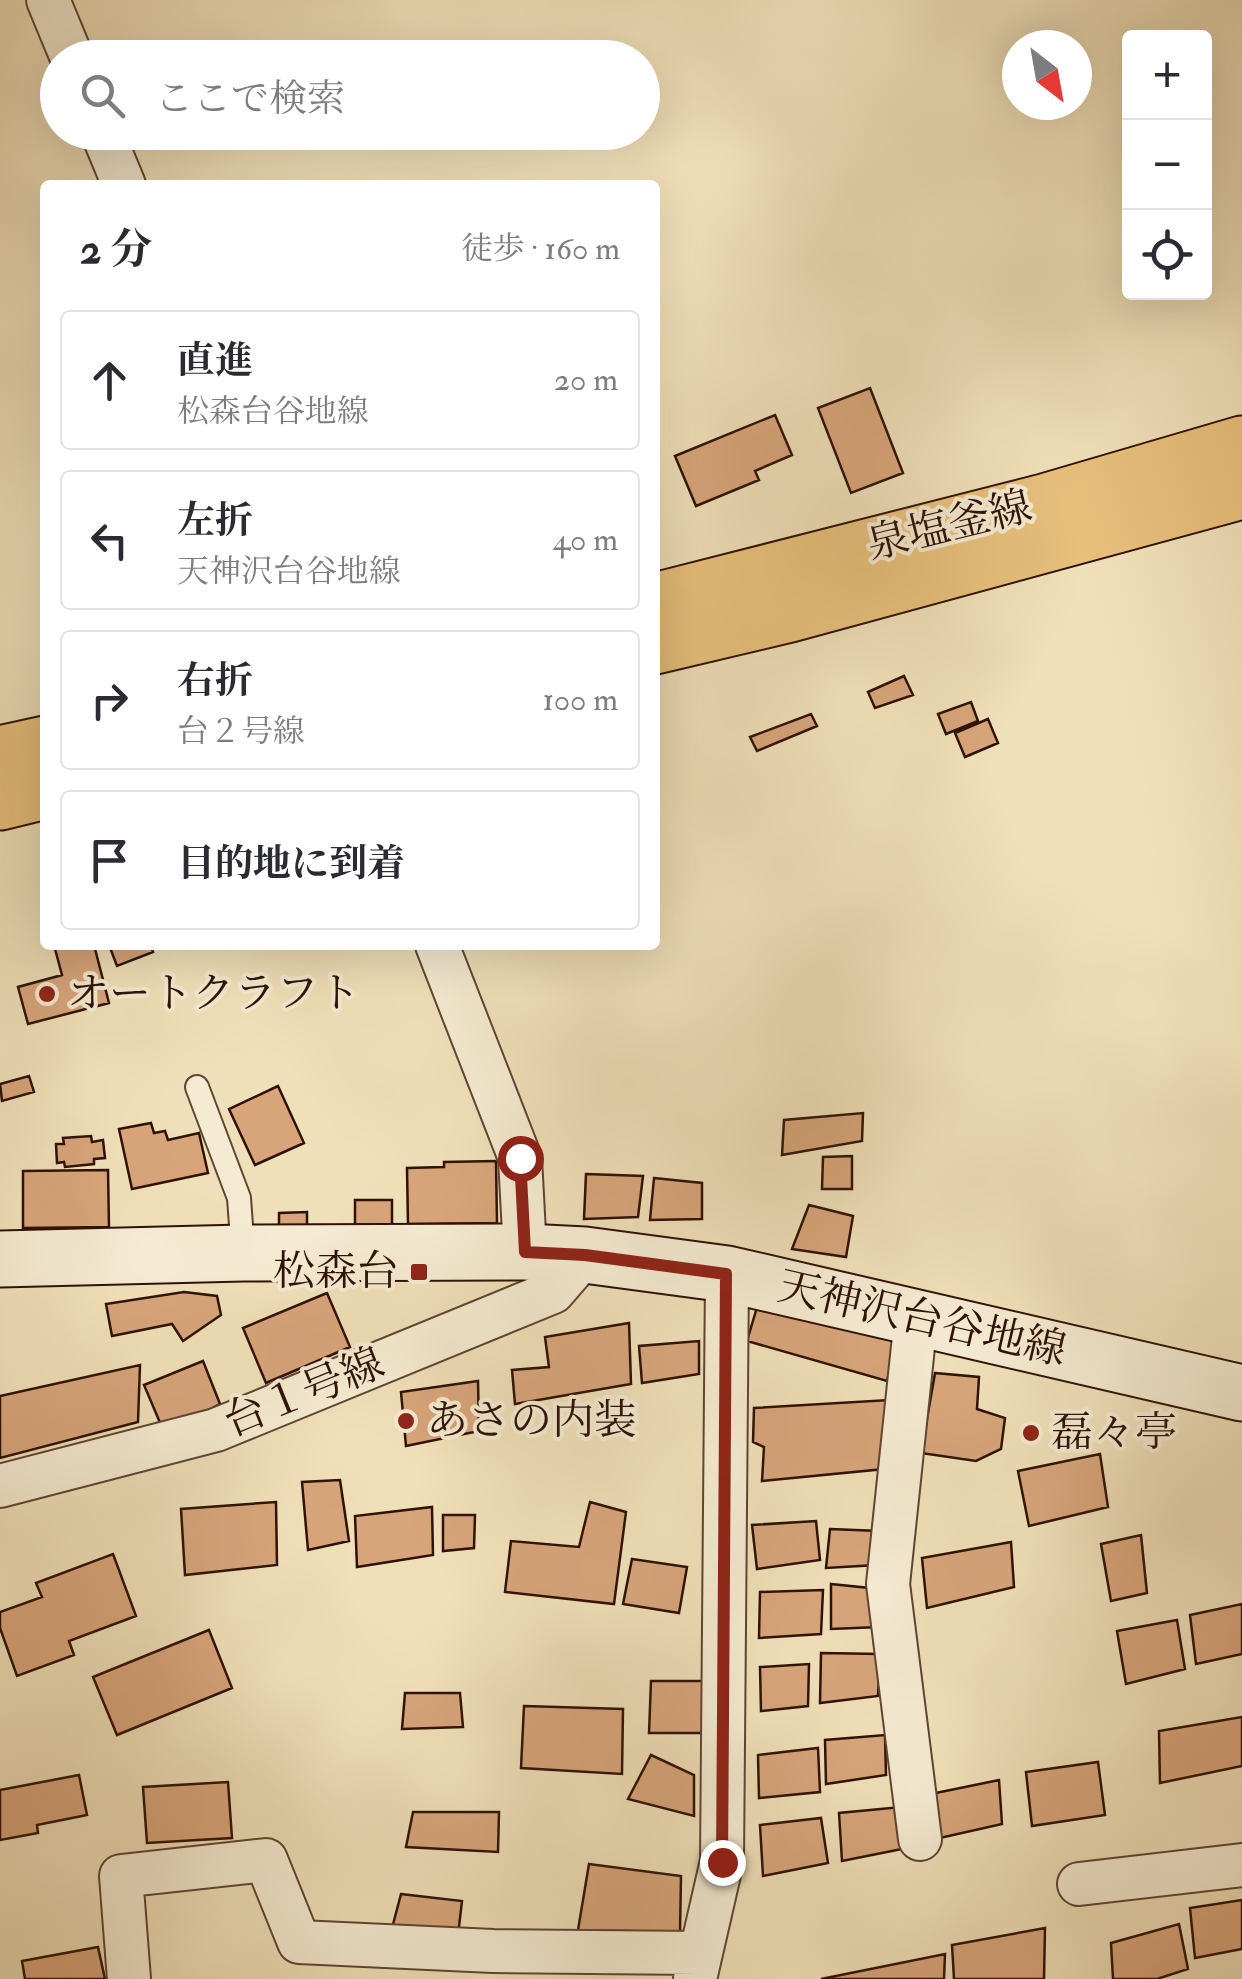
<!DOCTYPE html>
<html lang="ja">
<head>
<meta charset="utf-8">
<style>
  body { margin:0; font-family:"IM FELL Double Pica","Noto Serif JP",serif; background:#f7f7f7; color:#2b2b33 }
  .controls { position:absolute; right:30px; top:30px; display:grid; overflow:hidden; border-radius:10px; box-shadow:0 10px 40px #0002 }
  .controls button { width:90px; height:90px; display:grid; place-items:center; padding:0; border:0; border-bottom:2px solid #e1e1e2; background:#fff; color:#2b2b33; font:50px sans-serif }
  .compass { position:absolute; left:1002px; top:30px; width:90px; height:90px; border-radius:50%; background:#fff; box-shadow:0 10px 40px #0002; rotate:149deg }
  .stop { position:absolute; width:30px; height:30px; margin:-22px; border:8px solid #8f2418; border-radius:50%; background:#fff }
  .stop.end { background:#8f2418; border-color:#fff; box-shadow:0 2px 10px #0008 }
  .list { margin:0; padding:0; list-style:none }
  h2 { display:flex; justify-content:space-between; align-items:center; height:130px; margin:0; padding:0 40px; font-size:42px }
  h2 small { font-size:32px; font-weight:400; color:#7c7c81 }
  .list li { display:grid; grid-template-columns:65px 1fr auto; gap:30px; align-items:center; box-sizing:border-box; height:140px; margin:0 20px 20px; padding:0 20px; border:2px solid #e1e1e2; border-radius:10px }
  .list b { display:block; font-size:38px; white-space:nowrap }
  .list p { margin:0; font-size:32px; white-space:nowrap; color:#7c7c81 }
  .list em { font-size:32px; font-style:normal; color:#7c7c81 }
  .icon { flex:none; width:55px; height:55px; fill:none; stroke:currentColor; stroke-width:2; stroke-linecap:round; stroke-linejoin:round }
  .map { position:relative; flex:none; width:1242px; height:1979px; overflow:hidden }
  .search { position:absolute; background:#fff; box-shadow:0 10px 40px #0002; left:40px; top:40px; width:620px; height:110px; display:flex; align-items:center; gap:25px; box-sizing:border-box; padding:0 35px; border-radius:55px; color:#7c7c81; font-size:38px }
  .panel { position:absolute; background:#fff; box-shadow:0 10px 40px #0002; left:40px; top:180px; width:620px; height:770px; border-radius:10px }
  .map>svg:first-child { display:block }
  .building { fill:#d8a57b; stroke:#2e1107; stroke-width:2.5 }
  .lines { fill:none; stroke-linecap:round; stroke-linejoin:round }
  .lane-casing { stroke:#5e4534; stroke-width:26 }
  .street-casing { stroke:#5e4534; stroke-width:46 }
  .secondary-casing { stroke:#2e1107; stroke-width:59 }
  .primary-casing { stroke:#2e1107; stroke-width:59 }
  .lane { stroke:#f5ebd2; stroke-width:22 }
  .street { stroke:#f5ebd2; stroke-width:42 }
  .secondary { stroke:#f5ebd2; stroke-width:55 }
  .primary { stroke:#e8c07c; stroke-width:55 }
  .route { stroke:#8f2418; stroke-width:12 }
  .poi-dot { fill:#8f2418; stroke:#f5ebd2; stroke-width:4 }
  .labels { text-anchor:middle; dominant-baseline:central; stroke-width:8; stroke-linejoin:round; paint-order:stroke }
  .street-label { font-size:42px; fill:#2e1107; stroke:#f5ebd2 }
  .poi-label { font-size:42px; fill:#2e1107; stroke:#f5ebd2; text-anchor:start }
</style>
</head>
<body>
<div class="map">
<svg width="1242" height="1979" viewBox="0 0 1242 1979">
  <rect width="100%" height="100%" fill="#f0e0b9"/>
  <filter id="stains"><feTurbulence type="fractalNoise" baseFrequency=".002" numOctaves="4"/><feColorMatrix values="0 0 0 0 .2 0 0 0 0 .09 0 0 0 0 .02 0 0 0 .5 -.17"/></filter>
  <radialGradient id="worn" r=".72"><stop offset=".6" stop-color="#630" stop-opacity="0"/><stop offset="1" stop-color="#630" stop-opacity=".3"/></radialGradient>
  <path class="building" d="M870,388L903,473L851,493L818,408Z
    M775,415L792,455L755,471L759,480L696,506L675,456Z
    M904,676L913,695L875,708L868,692Z
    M971,702L978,721L946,734L938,714Z
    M811,714L817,726L757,751L750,737Z
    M988,719L998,743L965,757L955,733Z
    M54,945H94L109,1003L28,1024L18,987L62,975Z
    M109,945H150L153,952L117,966Z
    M29,1076L34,1092L2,1101L0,1084Z
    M278,1086L304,1143L255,1165L229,1109Z
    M863,1113L862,1141L782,1155L784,1120Z
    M151,1123L154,1133L165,1131L168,1140L199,1133L208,1173L132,1189L119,1129Z
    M91,1136L92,1142L103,1140L105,1158L94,1159V1164L65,1167L64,1162L57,1163L56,1144H64L63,1138Z
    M852,1156V1189H822L823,1157Z
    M496,1161L497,1223L408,1224L407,1168L444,1167V1162Z
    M108,1170L109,1227L23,1228V1171Z
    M586,1174L643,1176L638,1217L584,1219Z
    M654,1178L702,1183V1219L650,1220Z
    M355,1200H392V1225H355Z
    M809,1205L853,1216L846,1257L792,1249Z
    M307,1212V1227L279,1228V1213Z
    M184,1292L217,1296L221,1315L183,1341L172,1324L112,1336L106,1304Z
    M327,1293L350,1347L266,1383L243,1328Z
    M758,1304L897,1340L887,1381L747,1341Z
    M629,1323L631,1384L515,1404L512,1370L549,1367L545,1337Z
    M699,1341V1374L642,1383L639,1346Z
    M203,1361L220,1404L164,1432L144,1385Z
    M140,1365L138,1422L0,1458V1396Z
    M935,1373L979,1377L977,1409L1005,1418L1001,1449L976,1461L921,1453Z
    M478,1381L479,1431L406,1446L401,1392Z
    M889,1400L884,1469L762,1481L764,1447L753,1442L754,1408Z
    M1100,1454L1108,1507L1029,1526L1018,1471Z
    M340,1480L349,1541L308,1550L302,1482Z
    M276,1502L277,1565L185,1575L181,1509Z
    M590,1502L626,1512L614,1604L505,1592L511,1541L579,1547Z
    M432,1507L433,1555L357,1567L355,1516Z
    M443,1515H475L474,1548L443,1551Z
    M816,1521L820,1560L757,1569L752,1525Z
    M830,1529L879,1531L877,1565L826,1568Z
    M1141,1535L1147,1593L1111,1601L1101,1544Z
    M1011,1542L1014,1587L927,1608L922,1558Z
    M113,1554L136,1616L69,1641L74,1655L17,1676L0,1628V1612L42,1597L36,1583Z
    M632,1559L687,1567L679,1613L623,1604Z
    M831,1584L879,1589V1627L831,1629Z
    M823,1590L821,1634L759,1638L760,1592Z
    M1242,1604V1654L1196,1664L1190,1615Z
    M1177,1620L1185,1669L1126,1684L1117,1631Z
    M209,1630L232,1688L117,1735L93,1677Z
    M821,1653L880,1654L878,1696L820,1703Z
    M809,1664L808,1706L761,1711L760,1667Z
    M651,1681H713L708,1733H649Z
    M405,1693H460L463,1727L402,1729Z
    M524,1706L623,1709L622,1774L521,1768Z
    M1242,1717V1766L1160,1783L1159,1731Z
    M885,1735L886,1775L826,1784L825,1740Z
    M818,1748L820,1792L759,1798L758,1755Z
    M651,1755L694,1775V1816L628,1799Z
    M1098,1762L1105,1815L1032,1826L1026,1772Z
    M79,1775L87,1815L37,1825L38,1833L0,1840V1790Z
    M999,1780L1002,1824L931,1840L926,1795Z
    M228,1782L232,1838L147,1843L143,1787Z
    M901,1807L902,1849L842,1861L839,1813Z
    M413,1812H499L498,1852L406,1847Z
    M821,1818L828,1863L763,1876L760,1825Z
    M589,1864L681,1876L680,1932L578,1930Z
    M401,1894L462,1901L458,1935L391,1932Z
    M1242,1900V1949L1195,1958L1190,1908Z
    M1179,1924L1188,1969L1157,1979H1113L1111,1943Z
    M1045,1928L1044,1979H954L952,1945Z
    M98,1947L105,1979H25L22,1961Z
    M945,1954L944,1979H821Z"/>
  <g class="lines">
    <g class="lane-casing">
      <path id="lane" d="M197,1087L239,1198L243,1253"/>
    </g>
    <g class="street-casing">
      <path id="street" d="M48,0L72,58
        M102,132L124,185
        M437,945L520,1158L525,1252
        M916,1318L888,1584L920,1839
        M0,1486L216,1430L553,1292L585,1255
        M1079,1884L1242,1865
        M129,1979L121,1876L266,1860L299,1942L493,1951L699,1953
        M695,1979L722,1861L727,1274"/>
    </g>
    <g class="secondary-casing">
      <path id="secondary" d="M0,1259L243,1253L525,1252L585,1255L727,1274L1242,1393"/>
    </g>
    <g class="primary-casing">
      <path id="primary" d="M655,601L1044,502L1242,444
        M655,646L790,614L1242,491
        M0,754L45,744
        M0,802L45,791"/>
    </g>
    <use href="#lane" class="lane"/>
    <use href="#street" class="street"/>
    <use href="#secondary" class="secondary"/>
    <use href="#primary" class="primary"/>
  </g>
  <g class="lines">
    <path class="route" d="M520,1158L525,1252L585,1255L726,1274L722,1862"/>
  </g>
  <g class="poi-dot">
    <circle cx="47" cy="994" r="10"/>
    <rect x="409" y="1262" width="20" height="20" rx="5"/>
    <circle cx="406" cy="1421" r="10"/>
    <circle cx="1031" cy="1433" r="10"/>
  </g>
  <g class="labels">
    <g class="street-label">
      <text transform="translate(949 526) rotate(-14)">泉塩釜線</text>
      <text transform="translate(922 1319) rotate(13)">天神沢台谷地線</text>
      <text transform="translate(304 1393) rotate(-22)">台１号線</text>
    </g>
    <g class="poi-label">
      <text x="67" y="994">オートクラフト</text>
      <text x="399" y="1272" text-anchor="end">松森台</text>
      <text x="426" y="1421">あさの内装</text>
      <text x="1051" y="1433">磊々亭</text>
    </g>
  </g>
  <rect width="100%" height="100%" filter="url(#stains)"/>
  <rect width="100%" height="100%" fill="url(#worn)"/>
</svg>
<div class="controls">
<button>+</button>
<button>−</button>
<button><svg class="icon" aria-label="locate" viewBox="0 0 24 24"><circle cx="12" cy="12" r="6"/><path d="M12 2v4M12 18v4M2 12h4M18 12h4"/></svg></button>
</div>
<svg class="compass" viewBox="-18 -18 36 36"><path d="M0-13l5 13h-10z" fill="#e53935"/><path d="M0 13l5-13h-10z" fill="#7c7c81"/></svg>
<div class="stop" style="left:520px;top:1158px"></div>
<div class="stop end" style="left:722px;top:1862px"></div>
<div class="search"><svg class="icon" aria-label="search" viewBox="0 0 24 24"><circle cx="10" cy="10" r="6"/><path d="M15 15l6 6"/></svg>ここで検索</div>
<section class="panel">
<h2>2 分<small>徒歩 · 160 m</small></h2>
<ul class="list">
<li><svg class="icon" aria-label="ahead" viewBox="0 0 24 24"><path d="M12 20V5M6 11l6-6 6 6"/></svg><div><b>直進</b><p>松森台谷地線</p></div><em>20 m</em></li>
<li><svg class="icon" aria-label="left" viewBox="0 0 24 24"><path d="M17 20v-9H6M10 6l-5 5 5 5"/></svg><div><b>左折</b><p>天神沢台谷地線</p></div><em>40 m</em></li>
<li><svg class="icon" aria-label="right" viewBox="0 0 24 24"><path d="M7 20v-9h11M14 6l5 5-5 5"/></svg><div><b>右折</b><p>台２号線</p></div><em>100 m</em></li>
<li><svg class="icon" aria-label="arrive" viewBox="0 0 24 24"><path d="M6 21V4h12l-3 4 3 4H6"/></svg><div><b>目的地に到着</b></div></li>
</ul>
</section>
</div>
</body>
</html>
